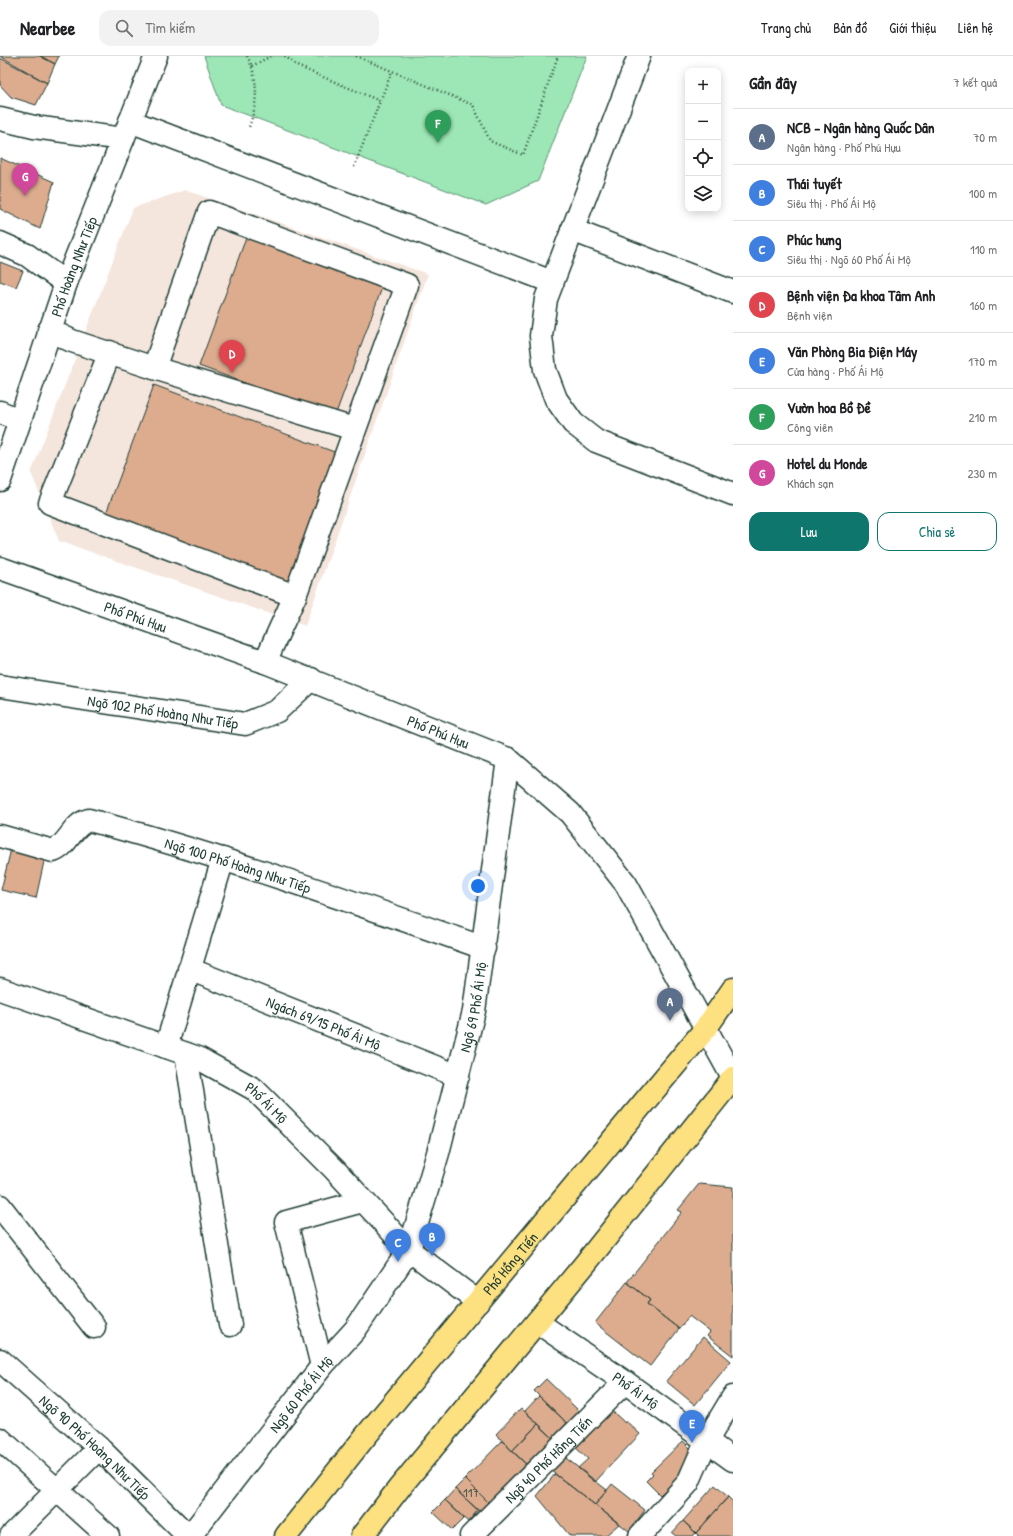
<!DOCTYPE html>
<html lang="vi">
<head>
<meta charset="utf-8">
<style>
  body { margin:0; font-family:"Patrick Hand",sans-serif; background:#f2f2f2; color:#202124 }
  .controls { position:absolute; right:12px; top:12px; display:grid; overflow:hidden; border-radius:8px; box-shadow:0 2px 10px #0003 }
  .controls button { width:36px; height:36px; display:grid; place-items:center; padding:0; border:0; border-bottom:1px solid #e0e0e0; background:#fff; color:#202124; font:20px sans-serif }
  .you { position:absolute; left:478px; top:830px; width:14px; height:14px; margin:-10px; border:3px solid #fff; border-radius:50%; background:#1a73e8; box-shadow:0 0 0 6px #1a73e833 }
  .badge { display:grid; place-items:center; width:26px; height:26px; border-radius:50%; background:#0f766e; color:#fff; font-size:13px; font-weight:700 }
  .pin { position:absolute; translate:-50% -33px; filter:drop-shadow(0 1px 2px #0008) }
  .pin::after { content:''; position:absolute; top:21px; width:14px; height:12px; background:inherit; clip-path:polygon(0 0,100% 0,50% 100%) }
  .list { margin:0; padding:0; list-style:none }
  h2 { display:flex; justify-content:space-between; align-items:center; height:52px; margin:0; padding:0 16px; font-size:17px }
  h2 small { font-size:13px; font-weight:400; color:#757577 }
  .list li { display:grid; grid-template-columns:26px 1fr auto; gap:12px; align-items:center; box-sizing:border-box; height:56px; padding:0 16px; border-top:1px solid #e0e0e0 }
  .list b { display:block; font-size:15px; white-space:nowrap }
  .list p { margin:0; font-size:13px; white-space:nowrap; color:#757577 }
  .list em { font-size:13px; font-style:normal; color:#757577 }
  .actions { display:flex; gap:8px; padding:12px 16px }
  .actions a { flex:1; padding:9px 0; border:1px solid #0f766e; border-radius:12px; text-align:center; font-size:14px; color:#0f766e }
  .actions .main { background:#0f766e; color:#fff }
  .icon { flex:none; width:22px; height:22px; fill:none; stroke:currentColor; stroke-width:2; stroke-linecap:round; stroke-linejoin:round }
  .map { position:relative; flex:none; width:733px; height:1480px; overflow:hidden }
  header { display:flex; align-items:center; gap:24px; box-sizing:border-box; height:56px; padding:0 20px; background:#fff; border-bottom:1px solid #e0e0e0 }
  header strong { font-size:19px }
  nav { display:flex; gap:22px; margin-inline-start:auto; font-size:14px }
  .search { width:280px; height:36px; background:#f2f2f2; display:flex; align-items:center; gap:10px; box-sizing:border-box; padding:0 14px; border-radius:12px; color:#757577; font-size:15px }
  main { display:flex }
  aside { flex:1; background:#fff }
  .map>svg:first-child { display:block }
  .built { fill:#f5e6dd }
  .green { fill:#9de6b5; stroke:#5e9274 }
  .building { fill:#ddac8f; stroke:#1f3d34 }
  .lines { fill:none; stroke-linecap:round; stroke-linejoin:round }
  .minor-casing { stroke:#1f3d34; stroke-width:25 }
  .major-casing { stroke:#1f3d34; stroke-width:25 }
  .path { stroke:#1f3d34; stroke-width:2.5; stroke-dasharray:1 3; stroke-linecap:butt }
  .minor { stroke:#fff; stroke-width:22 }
  .major { stroke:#fde080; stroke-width:22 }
  .labels { text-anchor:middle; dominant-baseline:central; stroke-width:4; stroke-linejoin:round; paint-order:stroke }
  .number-label { font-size:13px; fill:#4e594b }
  .street-label { font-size:15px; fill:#1f3d34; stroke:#fff }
</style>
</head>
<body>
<header>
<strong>Nearbee</strong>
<div class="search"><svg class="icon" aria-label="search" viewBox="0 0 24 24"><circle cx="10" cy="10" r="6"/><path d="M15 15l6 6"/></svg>Tìm kiếm</div>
<nav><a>Trang chủ</a><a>Bản đồ</a><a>Giới thiệu</a><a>Liên hệ</a></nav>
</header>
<main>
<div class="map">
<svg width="733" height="1480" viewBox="0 0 733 1480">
  <rect width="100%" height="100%" fill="#fff"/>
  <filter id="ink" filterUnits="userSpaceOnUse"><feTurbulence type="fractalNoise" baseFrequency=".025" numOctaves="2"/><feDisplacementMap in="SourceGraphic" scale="8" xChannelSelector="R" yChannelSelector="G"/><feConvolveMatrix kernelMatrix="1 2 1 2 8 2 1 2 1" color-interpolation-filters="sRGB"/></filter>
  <g filter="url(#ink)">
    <path class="built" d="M185,134L428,218L305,570L59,485L31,417L133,152Z"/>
    <path class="green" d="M204,0H587L538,125L486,149L221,49Z"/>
    <path class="building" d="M0,0H40L55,8L47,27Z
      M40,0H59L55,8Z
      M0,2L47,27L36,49L11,41L0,29Z
      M0,102L54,126L40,173L0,153Z
      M247,179L383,229L335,360L199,310Z
      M0,206L23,215L16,231L0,225Z
      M154,329L337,397L289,529L105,460Z
      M11,793L45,801L36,842L1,834Z
      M699,1128L733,1131V1300L707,1280L710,1276L689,1260L679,1273L647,1248L650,1244L627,1226L682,1156L678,1154Z
      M627,1226L650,1244L647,1248L679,1273L650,1310L595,1267Z
      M703,1281L731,1305L695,1349L666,1325Z
      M546,1323L579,1355L567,1367L534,1335Z
      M539,1340L567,1367L553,1382L525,1355Z
      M521,1352L538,1368L512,1395L496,1378Z
      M611,1354L625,1367L626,1365L640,1378L595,1426L578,1412L588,1403L574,1390Z
      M538,1368L558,1387L528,1410L512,1395Z
      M502,1385L528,1410L491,1449L465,1423Z
      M683,1385L699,1401L660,1439L646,1425L653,1418L651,1416Z
      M562,1399L607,1434L595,1449L550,1414Z
      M555,1418L595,1449L619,1468L605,1480H570L537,1440Z
      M465,1423L491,1449L482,1458L455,1433Z
      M612,1428L645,1454L629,1475L595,1449Z
      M715,1429L728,1441L696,1477L683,1465Z
      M455,1433L478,1454L468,1466L445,1444Z
      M728,1441L733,1446V1480H699L696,1477Z
      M445,1444L464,1462L452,1474L433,1456Z
      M683,1465L696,1477L693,1480H676L672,1477Z"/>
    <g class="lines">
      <g class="minor-casing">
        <g id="minor">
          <path d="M639,0L546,243L541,280L545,314L556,343L573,367L596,385L733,438"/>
          <path d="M0,63L34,71L123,83"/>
          <path d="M130,65L552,226"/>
          <path d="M572,174L733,236"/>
          <path d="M0,187L27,199L66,227"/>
          <path d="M49,274L72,285L154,312L354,373"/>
          <path d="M110,296L50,447L295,540L407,229L209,156L154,312"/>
          <path d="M0,356L19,364"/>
          <path id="s1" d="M0,424L66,227L156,0"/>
          <path id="s2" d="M0,512L265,606L508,703L570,757L626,828L733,1022"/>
          <path d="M265,606L295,540"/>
          <path id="s3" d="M0,630L245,668L277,655L311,623"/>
          <path id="s4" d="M0,780L53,795C69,789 72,768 89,764C223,800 353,846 484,892"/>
          <path id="s5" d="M189,913L458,1020"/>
          <path id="s6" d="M0,933L198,1002L254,1033L334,1113L409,1194L478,1246"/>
          <path d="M166,991L223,803"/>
          <path d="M186,998L230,1269"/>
          <path d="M0,1150L94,1271"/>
          <path id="s7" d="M537,1266L625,1326L733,1404"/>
          <path id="s8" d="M0,1304L99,1392L188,1480"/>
          <path d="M322,1310L286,1166L363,1145"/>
          <path d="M0,1383L108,1480"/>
          <path d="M11,1480L99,1392"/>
          <path id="s9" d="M190,1480L322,1310L355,1274L409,1194L438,1097L474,955L508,703"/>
          <path id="s10" d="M471,1480L625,1326"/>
          <path d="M640,1480L688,1427L706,1386L733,1341"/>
        </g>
      </g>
      <g class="major-casing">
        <g id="major">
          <path id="s11" d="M286,1480L364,1382L706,972L733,933"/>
          <path d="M362,1480L400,1431L585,1208L733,1022"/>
        </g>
      </g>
      <path class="path" d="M247,0C259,23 258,47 249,71
        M285,0L297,10L380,45
        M356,0L473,49L490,85L523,99L558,0
        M252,10L271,0
        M354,111L392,15"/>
      <use href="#minor" class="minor"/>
      <use href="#major" class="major"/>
    </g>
  </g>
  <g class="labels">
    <g class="number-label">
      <text x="471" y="1436">117</text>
    </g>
    <g class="street-label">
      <text stroke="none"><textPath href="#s1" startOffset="226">Phố Hoàng Như Tiếp</textPath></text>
      <text stroke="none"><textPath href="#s2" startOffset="144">Phố Phú Hựu</textPath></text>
      <text stroke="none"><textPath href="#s3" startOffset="165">Ngõ 102 Phố Hoàng Như Tiếp</textPath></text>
      <text stroke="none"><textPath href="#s2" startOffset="468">Phố Phú Hựu</textPath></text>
      <text stroke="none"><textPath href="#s4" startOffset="259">Ngõ 100 Phố Hoàng Như Tiếp</textPath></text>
      <text stroke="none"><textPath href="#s9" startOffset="612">Ngõ 69 Phố Ái Mộ</textPath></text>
      <text stroke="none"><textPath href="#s5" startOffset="145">Ngách 69/15 Phố Ái Mộ</textPath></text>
      <text stroke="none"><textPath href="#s6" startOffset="292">Phố Ái Mộ</textPath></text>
      <text stroke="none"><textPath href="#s11" startOffset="353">Phố Hồng Tiến</textPath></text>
      <text stroke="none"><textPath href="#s7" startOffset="120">Phố Ái Mộ</textPath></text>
      <text stroke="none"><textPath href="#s9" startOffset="180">Ngõ 60 Phố Ái Mộ</textPath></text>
      <text stroke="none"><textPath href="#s8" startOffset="129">Ngõ 90 Phố Hoàng Như Tiếp</textPath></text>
      <text stroke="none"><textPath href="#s10" startOffset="109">Ngõ 40 Phố Hồng Tiến</textPath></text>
    </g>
  </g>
</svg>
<div class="controls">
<button>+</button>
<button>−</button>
<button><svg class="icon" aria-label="locate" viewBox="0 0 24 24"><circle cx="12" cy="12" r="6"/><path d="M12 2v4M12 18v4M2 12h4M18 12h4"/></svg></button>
<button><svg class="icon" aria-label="layers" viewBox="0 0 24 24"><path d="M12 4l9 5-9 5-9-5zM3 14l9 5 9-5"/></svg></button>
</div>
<div class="you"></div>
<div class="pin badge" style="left:670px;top:965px;background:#5c6f8a">A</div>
<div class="pin badge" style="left:432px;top:1200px;background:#3f7fe0">B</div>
<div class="pin badge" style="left:398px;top:1206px;background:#3f7fe0">C</div>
<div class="pin badge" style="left:232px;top:317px;background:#e0444e">D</div>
<div class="pin badge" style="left:692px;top:1387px;background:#3f7fe0">E</div>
<div class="pin badge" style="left:438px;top:87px;background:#2e9e5b">F</div>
<div class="pin badge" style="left:25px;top:140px;background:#d1479c">G</div>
</div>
<aside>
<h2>Gần đây<small>7 kết quả</small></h2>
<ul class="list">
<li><span class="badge" style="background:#5c6f8a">A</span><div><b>NCB - Ngân hàng Quốc Dân</b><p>Ngân hàng · Phố Phú Hựu</p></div><em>70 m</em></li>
<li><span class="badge" style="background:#3f7fe0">B</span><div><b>Thái tuyết</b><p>Siêu thị · Phố Ái Mộ</p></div><em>100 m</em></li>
<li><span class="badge" style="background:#3f7fe0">C</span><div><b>Phúc hưng</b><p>Siêu thị · Ngõ 60 Phố Ái Mộ</p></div><em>110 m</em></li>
<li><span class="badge" style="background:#e0444e">D</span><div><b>Bệnh viện Đa khoa Tâm Anh</b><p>Bệnh viện</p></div><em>160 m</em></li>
<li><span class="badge" style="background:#3f7fe0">E</span><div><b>Văn Phòng Bia Điện Máy</b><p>Cửa hàng · Phố Ái Mộ</p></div><em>170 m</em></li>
<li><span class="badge" style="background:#2e9e5b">F</span><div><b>Vườn hoa Bồ Đề</b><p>Công viên</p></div><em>210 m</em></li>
<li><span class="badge" style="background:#d1479c">G</span><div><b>Hotel du Monde</b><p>Khách sạn</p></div><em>230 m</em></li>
</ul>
<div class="actions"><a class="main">Lưu</a><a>Chia sẻ</a></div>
</aside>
</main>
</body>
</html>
